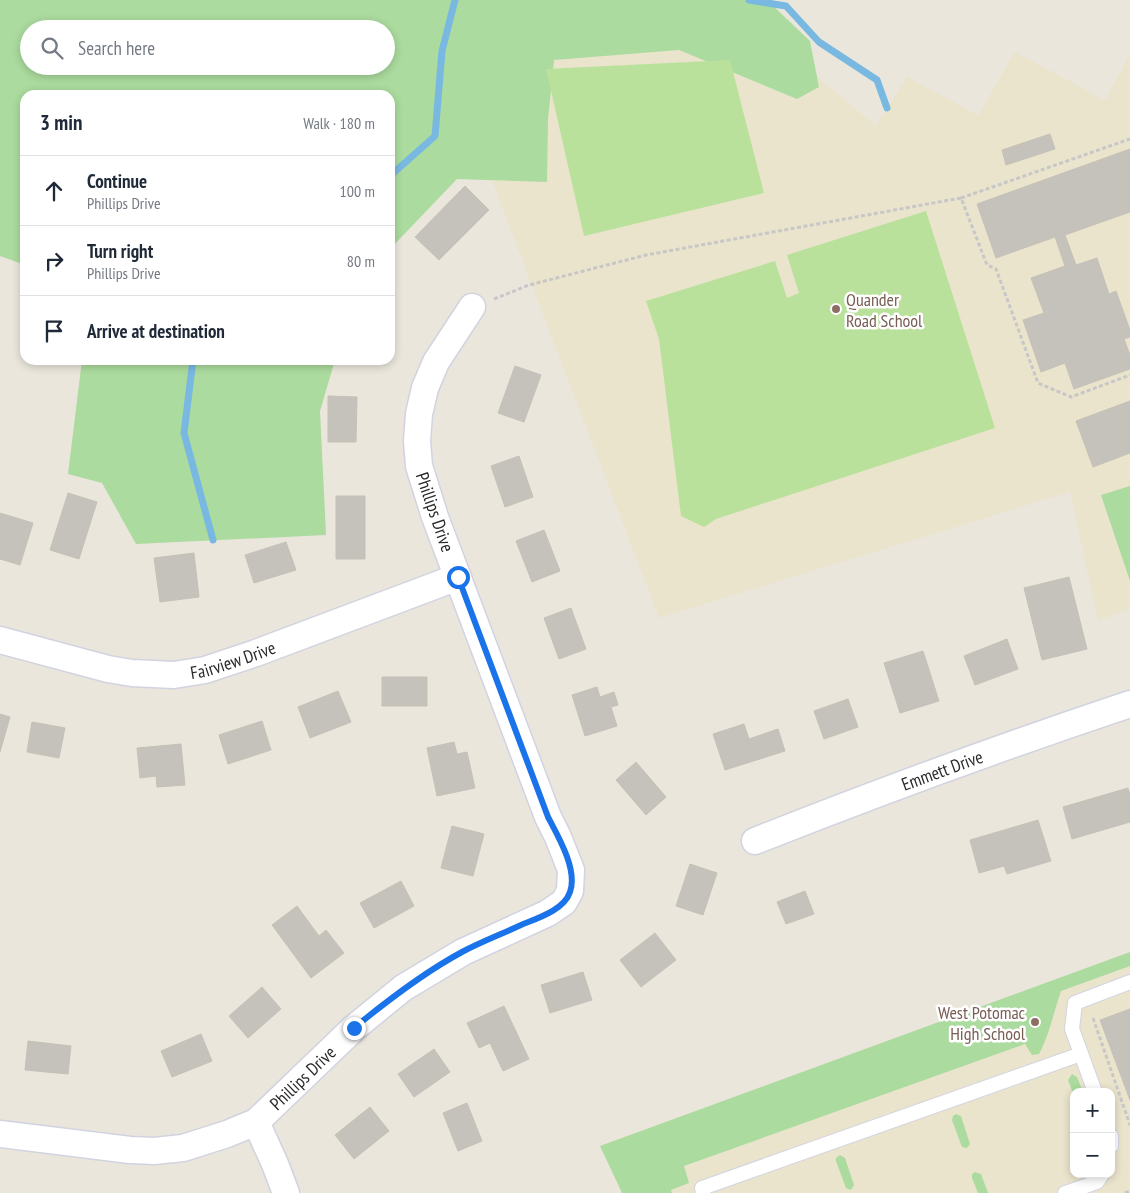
<!DOCTYPE html>
<html lang="en">
<head>
<meta charset="utf-8">
<style>
  body { margin:0; font-family:"PT Sans Narrow",sans-serif; background:#f6f6f7; color:#1f2937 }
  .controls { position:absolute; right:15px; bottom:15px; display:grid; overflow:hidden; border-radius:10px; box-shadow:0 2px 8px #0003 }
  .controls button { width:45px; height:45px; display:grid; place-items:center; padding:0; border:0; border-bottom:1px solid #e0e1e3; background:#fff; color:#1f2937; font:25px sans-serif }
  .stop { position:absolute; width:15px; height:15px; margin:-11px; border:4px solid #1a73e8; border-radius:50%; background:#fff }
  .stop.end { background:#1a73e8; border-color:#fff; box-shadow:0 1px 5px #0008 }
  .list { margin:0; padding:0; list-style:none }
  h2 { display:flex; justify-content:space-between; align-items:center; height:65px; margin:0; padding:0 20px; font-size:21px }
  h2 small { font-size:16px; font-weight:400; color:#747a83 }
  .list li { display:grid; grid-template-columns:32px 1fr auto; gap:15px; align-items:center; box-sizing:border-box; height:70px; padding:0 20px; border-top:1px solid #e0e1e3 }
  .list b { display:block; font-size:19px; white-space:nowrap }
  .list p { margin:0; font-size:16px; white-space:nowrap; color:#747a83 }
  .list em { font-size:16px; font-style:normal; color:#747a83 }
  .icon { flex:none; width:28px; height:28px; fill:none; stroke:currentColor; stroke-width:2; stroke-linecap:round; stroke-linejoin:round }
  .map { position:relative; flex:none; width:1130px; height:1193px; overflow:hidden }
  .search { position:absolute; background:#fff; box-shadow:0 2px 8px #0003; left:20px; top:20px; width:375px; height:55px; display:flex; align-items:center; gap:12px; box-sizing:border-box; padding:0 18px; border-radius:28px; color:#747a83; font-size:19px }
  .panel { position:absolute; background:#fff; box-shadow:0 2px 8px #0003; left:20px; top:90px; width:375px; height:275px; border-radius:15px }
  .map>svg:first-child { display:block }
  .education { fill:#eae4cd; fill-rule:evenodd }
  .green { fill:#abdb9e; fill-rule:evenodd }
  .pitch { fill:#bae19b }
  .lines { fill:none; stroke-linecap:round; stroke-linejoin:round }
  .stream { stroke:#79b9e1; stroke-width:7 }
  .building { fill:#c5c2bc; stroke:#c5c1b6 }
  .lane-casing { stroke:#d2d3e0; stroke-width:16 }
  .street-casing { stroke:#d2d3e0; stroke-width:29 }
  .path { stroke:#c7c7c7; stroke-width:3; stroke-dasharray:4 2.5; stroke-linecap:butt }
  .lane { stroke:#fff; stroke-width:14 }
  .street { stroke:#fff; stroke-width:26 }
  .route { stroke:#1a73e8; stroke-width:6 }
  .education-dot { fill:#8d6e63; stroke:#fff; stroke-width:2 }
  .labels { text-anchor:middle; dominant-baseline:central; stroke-width:5; stroke-linejoin:round; paint-order:stroke }
  .education-label { font-size:18px; fill:#785e54; stroke:#fff; text-anchor:start }
  .street-label { font-size:18px; fill:#292929; stroke:#fff }
</style>
</head>
<body>
<div class="map">
<svg width="1130" height="1193" viewBox="0 0 1130 1193">
  <rect width="100%" height="100%" fill="#eae6dc"/>
  <path class="education" d="M577,0H726L876,126L907,77L978,115L1015,52L1105,100L1130,54V609L1098,621L1070,492L659,618L453,79Z
    M1130,952V1193H622L600,1146ZM1074,1092H1111V1174H1074Z"/>
  <path class="green" d="M0,0H767L810,41L819,87L797,99L679,50L554,60L548,119L547,182L457,179L390,249V95H25V265L0,256ZM29,29H386V66H29Z
    M82,360H335L320,411L326,535L136,544L102,483L68,474Z
    M1130,486V581L1101,495Z
    M1130,952V966L1061,991C1054,1011 1049,1036 1039,1054L1032,1055L1025,1044L684,1166L689,1183L671,1190L672,1193H622L600,1146Z
    M1072,1074L1077,1077L1083,1092H1074V1096L1068,1080Z
    M956,1114L961,1116L970,1144L967,1148L962,1147L952,1120L953,1116Z
    M840,1155L845,1158L854,1185L851,1190L846,1188L836,1161V1158Z
    M975,1172L981,1174L988,1193H978L972,1178V1174Z"/>
  <path class="pitch" d="M730,60L764,193L584,236L546,69Z
    M926,211L995,428L716,519L704,527L681,516L659,339L646,301L775,261L787,298L799,293L787,255Z"/>
  <g class="lines">
    <path class="stream" d="M749,0L786,6L819,42L877,80L887,108
      M390,176L435,136L442,51L455,0
      M193,360L184,433L213,540"/>
  </g>
  <path class="building" d="M1050,134L1055,149L1006,165L1002,150Z
    M1130,149V212L1065,235L1076,265L1097,258L1109,294L1116,291L1130,330V337L1124,339L1130,355V369L1074,389L1065,363L1041,372L1023,320L1044,313L1031,278L1065,266L1055,237L996,258L977,204Z
    M465,186L489,210L439,260L415,237Z
    M515,366L541,375L524,422L498,413Z
    M328,396L357,397L356,442H328Z
    M1130,401V453L1093,467L1076,421Z
    M519,456L533,497L505,507L491,466Z
    M68,493L97,502L79,559L50,550Z
    M336,496H365V559H336Z
    M0,513L33,523L20,565L0,559Z
    M544,530L560,571L532,582L516,541Z
    M286,542L296,570L254,583L245,555Z
    M194,553L199,597L160,602L154,558Z
    M1069,577L1087,649L1042,660L1024,588Z
    M571,608L586,649L559,659L544,618Z
    M1007,639L1018,669L975,685L964,656Z
    M923,651L939,701L900,713L884,663Z
    M382,677H427V706H382Z
    M597,687L600,697L614,692L618,705L611,707L617,726L585,736L572,695Z
    M338,691L351,722L310,738L298,707Z
    M848,699L858,727L824,739L814,711Z
    M0,714L10,717L0,752Z
    M262,721L271,750L228,764L219,735Z
    M32,722L65,728L59,758L27,752Z
    M744,724L749,739L778,729L785,751L725,770L713,734Z
    M454,742L457,754L467,752L475,788L437,796L427,748Z
    M181,744L185,785L157,787L156,776L140,778L137,748Z
    M636,762L666,797L646,815L616,780Z
    M1128,788L1130,795V822L1072,839L1063,807Z
    M1038,820L1051,861L1007,874L1004,866L979,873L970,840Z
    M452,826L484,834L473,876L441,868Z
    M690,864L717,873L703,915L676,906Z
    M401,881L414,906L374,928L360,903Z
    M805,891L814,914L786,924L777,902Z
    M297,906L319,936L326,930L344,953L311,978L272,925Z
    M655,933L676,960L641,987L620,960Z
    M583,972L592,1000L550,1013L541,985Z
    M262,987L281,1009L248,1038L229,1016Z
    M504,1006L529,1059L503,1071L490,1043L479,1048L467,1023Z
    M1130,1009V1100L1100,1020Z
    M201,1034L212,1061L172,1077L161,1051Z
    M28,1041L71,1046L68,1074L25,1070Z
    M434,1049L450,1072L414,1097L398,1074Z
    M467,1103L482,1141L458,1151L443,1113Z
    M370,1107L389,1131L354,1159L335,1135Z"/>
  <g class="lines">
    <g class="lane-casing">
      <path id="lane" d="M1095,1092L1072,1029L1075,1003L1130,982
        M1111,1136V1146
        M703,1193L702,1188L1081,1054
        M1065,1193L1097,1182L1102,1174"/>
    </g>
    <g class="street-casing">
      <g id="street">
        <path id="s1" d="M0,640L108,669L132,673L174,675L205,670L256,653L458,577"/>
        <path id="s2" d="M755,841C879,792 1004,746 1130,704"/>
        <path d="M256,1122L275,1164L286,1193"/>
        <path id="s3" d="M0,1134L130,1150L154,1151L183,1148L227,1134L256,1122L354,1028L403,988L463,952L548,913L564,902L570,891L571,870L558,837L548,817L435,517L419,466L417,441L419,414L425,388L436,362L472,307"/>
      </g>
    </g>
    <path class="path" d="M961,198L1130,139
      M494,299L529,285L646,255L961,198L987,265L996,269L1038,383L1071,397L1130,375
      M1093,1018L1130,1125
      M1125,1193L1130,1191"/>
    <use href="#lane" class="lane"/>
    <use href="#street" class="street"/>
  </g>
  <g class="lines">
    <path class="route" d="M354,1028C388,1000 423,973 462,952C481,942 502,934 521,925C538,918 564,910 570,892C578,870 558,836 548,817L458,577"/>
  </g>
  <g class="education-dot">
    <circle cx="836" cy="309" r="5"/>
    <circle cx="1035" cy="1022" r="5"/>
  </g>
  <g class="labels">
    <g class="education-label">
      <text x="846" y="299">Quander<tspan x="846" dy="21">Road School</tspan></text>
      <text x="1025" y="1012" text-anchor="end">West Potomac<tspan x="1025" dy="21">High School</tspan></text>
    </g>
    <g class="street-label">
      <text transform="translate(435 512) rotate(71)">Phillips Drive</text>
      <text stroke="none"><textPath href="#s1" startOffset="239">Fairview Drive</textPath></text>
      <text stroke="none"><textPath href="#s2" startOffset="200">Emmett Drive</textPath></text>
      <text stroke="none"><textPath href="#s3" startOffset="326">Phillips Drive</textPath></text>
    </g>
  </g>
</svg>
<div class="controls">
<button>+</button>
<button>−</button>
</div>
<div class="stop" style="left:458px;top:577px"></div>
<div class="stop end" style="left:354px;top:1028px"></div>
<div class="search"><svg class="icon" aria-label="search" viewBox="0 0 24 24"><circle cx="10" cy="10" r="6"/><path d="M15 15l6 6"/></svg>Search here</div>
<section class="panel">
<h2>3 min<small>Walk · 180 m</small></h2>
<ul class="list">
<li><svg class="icon" aria-label="ahead" viewBox="0 0 24 24"><path d="M12 20V5M6 11l6-6 6 6"/></svg><div><b>Continue</b><p>Phillips Drive</p></div><em>100 m</em></li>
<li><svg class="icon" aria-label="right" viewBox="0 0 24 24"><path d="M7 20v-9h11M14 6l5 5-5 5"/></svg><div><b>Turn right</b><p>Phillips Drive</p></div><em>80 m</em></li>
<li><svg class="icon" aria-label="arrive" viewBox="0 0 24 24"><path d="M6 21V4h12l-3 4 3 4H6"/></svg><div><b>Arrive at destination</b></div></li>
</ul>
</section>
</div>
</body>
</html>
